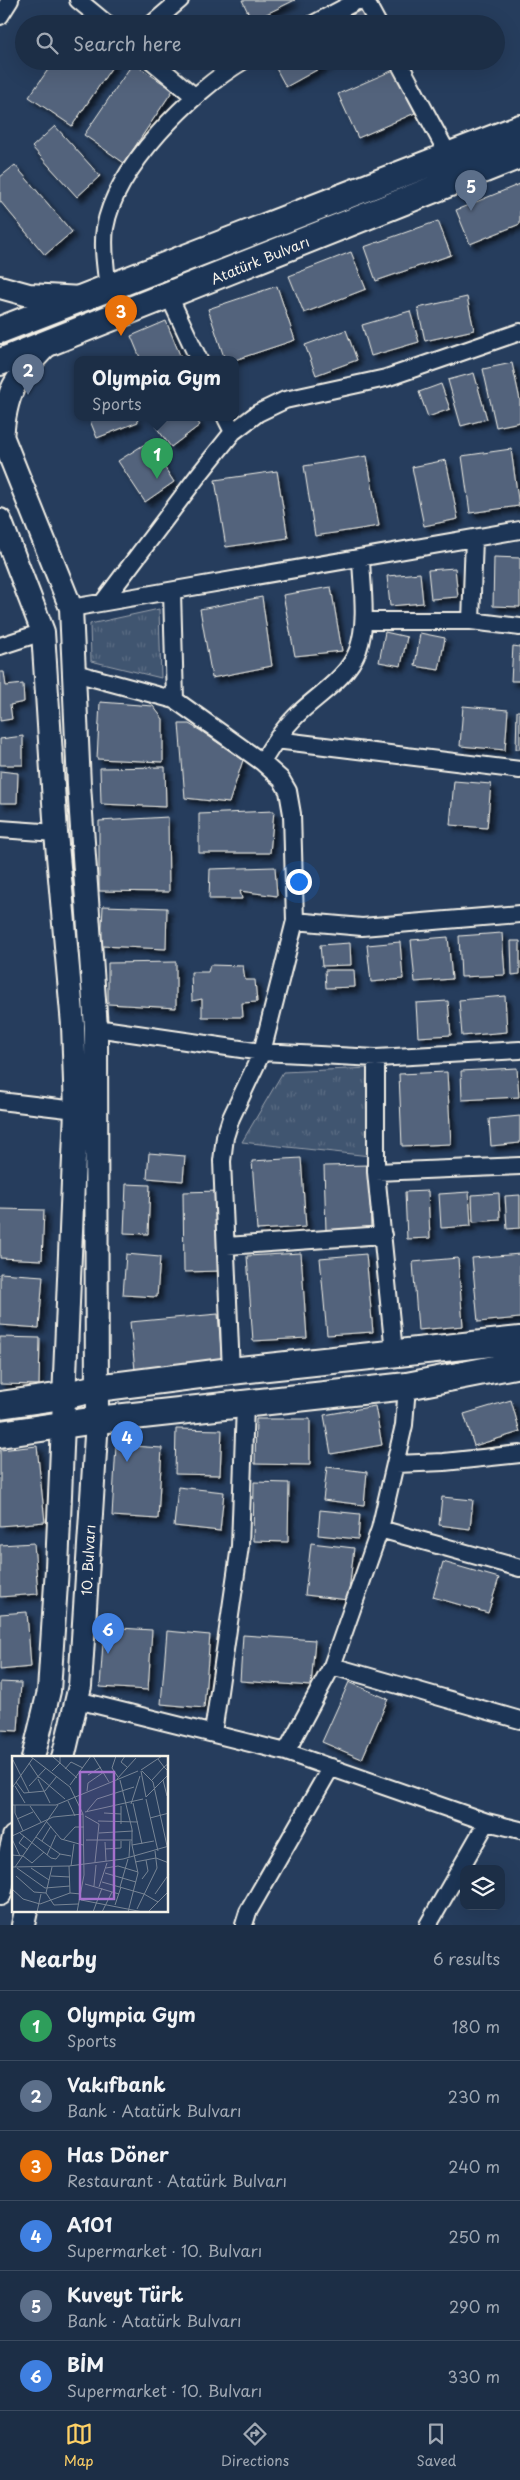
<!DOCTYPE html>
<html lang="en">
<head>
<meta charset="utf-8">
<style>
  body { margin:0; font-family:"Playpen Sans",sans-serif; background:#293a51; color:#f1f3f6 }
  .controls { position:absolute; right:15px; bottom:15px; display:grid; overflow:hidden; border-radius:10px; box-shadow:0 5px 20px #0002 }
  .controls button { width:45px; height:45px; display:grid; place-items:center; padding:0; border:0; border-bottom:1px solid #3a4a5f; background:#1c2e46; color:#f1f3f6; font:25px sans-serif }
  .you { position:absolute; left:298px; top:881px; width:18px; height:18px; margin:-12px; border:4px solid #fff; border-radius:50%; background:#1a73e8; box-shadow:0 0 0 8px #1a73e833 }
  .badge { display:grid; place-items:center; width:32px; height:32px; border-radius:50%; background:#ffd166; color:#fff; font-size:16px; font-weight:700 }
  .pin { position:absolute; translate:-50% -41px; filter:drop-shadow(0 1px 2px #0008) }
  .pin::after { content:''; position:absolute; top:26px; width:18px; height:15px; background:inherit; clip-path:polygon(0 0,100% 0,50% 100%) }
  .popup { position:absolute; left:74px; top:356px; width:165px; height:65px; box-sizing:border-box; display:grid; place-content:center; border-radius:10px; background:#1c2e46; filter:drop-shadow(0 1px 4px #0005); font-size:16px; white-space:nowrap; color:#a0a8b3 }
  .popup b { font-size:19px; color:#f1f3f6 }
  .popup::after { content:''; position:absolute; left:50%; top:100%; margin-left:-10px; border:10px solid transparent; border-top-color:#1c2e46 }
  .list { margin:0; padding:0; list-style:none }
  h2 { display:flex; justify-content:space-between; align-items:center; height:65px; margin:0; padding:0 20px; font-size:21px }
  h2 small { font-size:16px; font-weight:400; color:#a0a8b3 }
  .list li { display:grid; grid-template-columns:32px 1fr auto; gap:15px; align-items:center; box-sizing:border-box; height:70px; padding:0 20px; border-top:1px solid #3a4a5f }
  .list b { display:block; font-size:19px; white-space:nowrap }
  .list p { margin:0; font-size:16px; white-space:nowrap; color:#a0a8b3 }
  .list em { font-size:16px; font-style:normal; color:#a0a8b3 }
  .icon { flex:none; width:28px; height:28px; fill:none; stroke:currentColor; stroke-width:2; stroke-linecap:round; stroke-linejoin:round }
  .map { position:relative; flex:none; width:520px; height:1925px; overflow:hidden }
  .search { position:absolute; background:#1c2e46; box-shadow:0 5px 20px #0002; left:15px; right:15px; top:15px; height:55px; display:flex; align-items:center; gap:12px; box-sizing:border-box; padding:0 18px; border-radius:28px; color:#a0a8b3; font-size:19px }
  .sheet { height:485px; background:#1c2e46 }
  nav { display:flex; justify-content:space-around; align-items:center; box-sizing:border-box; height:70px; border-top:1px solid #3a4a5f; background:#1c2e46; font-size:14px; color:#a0a8b3 }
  nav a { display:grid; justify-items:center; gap:2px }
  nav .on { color:#ffd166 }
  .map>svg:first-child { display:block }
  .park { fill:url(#park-tufts); stroke:#9aa2ac }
  .building { fill:#52647b; stroke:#f4f1e8; filter:url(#shadow) }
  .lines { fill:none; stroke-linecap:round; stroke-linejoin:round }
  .street-casing { stroke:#f4f1e8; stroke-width:20 }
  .secondary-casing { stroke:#f4f1e8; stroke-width:26 }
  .primary-casing { stroke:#f4f1e8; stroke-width:30 }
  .street { stroke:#1d3557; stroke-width:16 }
  .secondary { stroke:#1d3557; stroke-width:22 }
  .primary { stroke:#1d3557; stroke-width:26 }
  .labels { text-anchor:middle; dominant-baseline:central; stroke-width:5; stroke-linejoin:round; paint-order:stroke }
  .street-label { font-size:14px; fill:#f4f1e8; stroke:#1d3557 }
  .inset-road { fill:none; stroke:#788595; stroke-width:1 }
  .view { fill:#a571cd; fill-opacity:0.15; stroke:#a571cd; stroke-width:2.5 }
  .inset-edge { fill:none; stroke:#f4f1e8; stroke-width:2.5 }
</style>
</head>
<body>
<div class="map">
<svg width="520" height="1925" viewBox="0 0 520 1925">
  <defs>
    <pattern id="park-tufts" width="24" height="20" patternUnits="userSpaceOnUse" patternTransform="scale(1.25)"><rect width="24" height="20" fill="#40546f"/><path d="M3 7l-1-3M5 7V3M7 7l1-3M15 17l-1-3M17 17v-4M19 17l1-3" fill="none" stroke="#5c6d84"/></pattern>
    <filter id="shadow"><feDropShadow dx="4.5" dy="4.5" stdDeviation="2.5" flood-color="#0009"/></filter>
  </defs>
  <rect width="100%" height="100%" fill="#263d5d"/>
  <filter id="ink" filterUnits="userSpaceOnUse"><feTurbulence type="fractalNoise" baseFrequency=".02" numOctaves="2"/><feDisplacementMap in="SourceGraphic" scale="10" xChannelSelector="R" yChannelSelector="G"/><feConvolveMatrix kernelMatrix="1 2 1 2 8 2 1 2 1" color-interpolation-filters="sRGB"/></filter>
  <g filter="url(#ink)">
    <path class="park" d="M159,609L161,678L91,661L90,624Z
      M370,1068V1156L242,1142L283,1072Z"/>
    <path class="building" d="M242,0H295L252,21Z
      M361,10L369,24H336Z
      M54,61H116L72,126L29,97Z
      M272,61H333L286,87Z
      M133,63L173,90L124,163L84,135Z
      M396,69L415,113L358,138L338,94Z
      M55,126L100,176L77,197L32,147Z
      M15,165L72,232L45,255L0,201V177Z
      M520,184V224L470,244L456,210Z
      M438,221L451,255L376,281L364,247Z
      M351,252L366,289L304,313L289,276Z
      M277,286L295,340L235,360H225L208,309Z
      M467,297L474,330L425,341L418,308Z
      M410,311L419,342L371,356L362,325Z
      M166,321L182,360H141L131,336Z
      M346,330L357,360L316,375L305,345Z
      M512,363L520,400V422L496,427L483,369Z
      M474,373L487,419L461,426L448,380Z
      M441,384L450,409L428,417L419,392Z
      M89,418H137L138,422L97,438Z
      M169,418H195L200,425L171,447L156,427Z
      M148,442L174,482L145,502L118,461Z
      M511,449L519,506L470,513L462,456Z
      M367,456L379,526L315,536L304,466Z
      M446,460L458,519L424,526L412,467Z
      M277,471L288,538L226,547L215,480Z
      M494,557L520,558V607L493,606Z
      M455,568L458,597L431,599L428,570Z
      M420,573L423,603L390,606L387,576Z
      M331,587L342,651L295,656L283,595Z
      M262,597L272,666L212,678L200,609Z
      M385,632L407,637L401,666L379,662Z
      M420,633L445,638L439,670L415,666Z
      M513,646L520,647V681H511Z
      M0,672H4L6,686L23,684L24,702L10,705L12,719L0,721Z
      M100,702L153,706L163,719V762L97,759Z
      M463,706L508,710L505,750L460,746Z
      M517,711H520V749H516Z
      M179,724H189L201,731L243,760L229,803L185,798Z
      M23,736V765H0V739Z
      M165,767L166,807L101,804L100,768Z
      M0,771L18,773L17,803H0Z
      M454,781L491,784L487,828L450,825Z
      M274,811L270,853H199V814Z
      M168,817L169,892L99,891V821Z
      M275,867L277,896L240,891L242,899H209L210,869Z
      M103,906L167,908L166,949L101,946Z
      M502,933L505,975L461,977L459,936Z
      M448,937L452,979L415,982L411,940Z
      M511,941H520V974L512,975Z
      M400,942L403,979L371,982L367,945Z
      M350,943L351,965L322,966L320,945Z
      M176,962V1008L108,1004V963Z
      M210,965L243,966L245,980H255L257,1002L242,1003L243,1017H202V999L192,1001L191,972H208Z
      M325,970H354L355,987L326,988Z
      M505,996L507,1032L462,1036L459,1000Z
      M448,1001L451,1035L418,1037L416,1003Z
      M517,1068L519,1097L462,1100L461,1071Z
      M447,1072L451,1144L402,1146L399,1074Z
      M520,1116V1143L491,1146L489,1119Z
      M149,1153L185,1156L183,1181L147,1178Z
      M301,1158L306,1227L257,1230L252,1161Z
      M369,1165L371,1230L326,1231L324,1166Z
      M126,1184L150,1185L148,1234L124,1233Z
      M220,1191L222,1271L184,1272L183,1192Z
      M428,1191L430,1238L407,1239L405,1192Z
      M469,1192L471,1226L441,1228L439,1194Z
      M499,1193L500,1220L473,1222L472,1195Z
      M520,1195V1228L507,1229L505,1196Z
      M0,1209L44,1210L42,1260L0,1258Z
      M301,1253L307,1338L253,1341L247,1256Z
      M126,1254L160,1257L157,1297L123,1295Z
      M366,1254L373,1332L327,1335L320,1258Z
      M520,1254V1318L478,1322L472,1258Z
      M458,1258L463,1326L418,1330L413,1262Z
      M0,1273L43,1276L39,1328L0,1325Z
      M218,1314L222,1361L135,1370L130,1322Z
      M0,1337L40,1338L39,1385L0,1384Z
      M511,1400L520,1432L474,1446L464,1414Z
      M375,1406L382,1445L331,1454L324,1415Z
      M256,1419H310V1465L255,1464Z
      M176,1429L222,1430L220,1475L175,1474Z
      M116,1445L162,1448L158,1519L112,1516Z
      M37,1446L45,1522L0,1526V1450Z
      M327,1467L367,1472L364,1505L323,1500Z
      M254,1482L289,1483L288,1542L253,1541Z
      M178,1487L224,1492L220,1531L174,1526Z
      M442,1497L473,1500L470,1529L439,1525Z
      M320,1510L360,1514L358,1539L318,1535Z
      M34,1543L38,1594L0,1597V1545Z
      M311,1543L354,1548L348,1600L305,1595Z
      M443,1562L499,1578L488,1613L433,1597Z
      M27,1612L31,1667L0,1670V1614Z
      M104,1627L152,1630L148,1690L100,1687Z
      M167,1631L210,1635L204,1708L161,1704Z
      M243,1635L315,1640L311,1686L240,1681Z
      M0,1682L21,1683L18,1731L0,1730Z
      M349,1682L388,1699L362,1759L322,1742Z"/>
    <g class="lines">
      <g class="street-casing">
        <path id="street" d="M78,0L107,24
          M365,0L378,24
          M0,16L10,0
          M152,24L180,0
          M313,24L359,0
          M152,61L194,96
          M398,61L449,156
          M108,289C106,269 102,248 105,228C115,168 192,91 243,61
          M169,296L199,360
          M226,418L233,432
          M172,592L175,700
          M103,602L197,477L233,432L258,413L285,400L386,378L520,332
          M71,608L520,530
          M364,621H471L520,627
          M471,621L474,538
          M0,646L43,632
          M75,673L175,700L262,762L281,779L288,791L292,814L295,921L262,1052L231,1118L225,1137L222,1161L231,1371
          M276,740L520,770
          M262,762C272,746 282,730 296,716C317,695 347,679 358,650C368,621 362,588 361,559
          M0,829L56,833
          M295,921L362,927L520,914
          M96,1028L262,1052L376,1058L520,1050
          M376,1058V1172L394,1352
          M0,1101L76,1110
          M376,1172L520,1166
          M227,1246L383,1235
          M396,1464L444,1462L520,1454
          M380,1529L520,1568
          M332,1666L520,1720
          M77,1700L286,1752L487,1822L520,1830
          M213,1733L240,1546L245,1405
          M286,1752L332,1666L380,1529L404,1425L407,1386
          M244,1925L248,1912L331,1767
          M428,1925L487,1822"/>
      </g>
      <g class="secondary-casing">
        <path id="secondary" d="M0,287L29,295L81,298
          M0,431L71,608L79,785L96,1028L97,1420L80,1686L63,1758
          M2,440C5,391 15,378 48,344
          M0,520L43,632L56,833L73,1025L76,1110L57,1568L49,1691L33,1758
          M0,1894L14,1837
          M23,1925L26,1911"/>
      </g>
      <g class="primary-casing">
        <path id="primary" d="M0,330L520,128
          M0,362L520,155
          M0,1405L63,1396L97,1388L231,1371L520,1340
          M0,1434L97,1420L407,1386L520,1364"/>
      </g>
      <use href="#street" class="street"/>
      <use href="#secondary" class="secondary"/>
      <use href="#primary" class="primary"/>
    </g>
  </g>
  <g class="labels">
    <g class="street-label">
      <text transform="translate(260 260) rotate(-22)">Atatürk Bulvarı</text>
      <text transform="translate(88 1560) rotate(-87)">10. Bulvarı</text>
    </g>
  </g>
  <g transform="translate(12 1756)">
    <rect width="156" height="156" fill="#263d5d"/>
    <path class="inset-road" d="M18,0L58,31L71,58L72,119L65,156M40,0L65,22M81,0L97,26M104,0L100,12L106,21M113,0L109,6L115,11M146,3L152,11L157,7M1,4L17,36M17,7L27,22M53,13L59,6L71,12M129,14L150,0M40,15L48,7V0M129,15L134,41M130,15L141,26L155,90M76,19L89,11M27,21L53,43M26,23L38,47M105,23L124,2M108,24L120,73V89L126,117L116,156M140,24L152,11L157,16M4,26L12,37L33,35L45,20M58,29L79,0M3,30L13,47M17,30L34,12M0,32L21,2M75,35L76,27L92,16M155,40L151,24L157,18M134,41L151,24M134,43L146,95M56,45L63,60M121,47L130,88M119,48L128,20M0,49H44L126,15M3,49V57L11,75M18,50L29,66M109,50V68M75,55L85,43L122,31M73,56L131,43M92,57L109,58M73,60L87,68L83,106M138,62L157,57M5,63L21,56M34,65L49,83L71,89M86,65L126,66M8,77L39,102L44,103L48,98M87,77L121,75M0,80L41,61L71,58M12,80L7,87L16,94M24,81L48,98L59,100M0,83L8,100M51,84L63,71H72M74,84H120M30,85L39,70M93,86L94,105M120,89L142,85M93,93L109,92V85M0,99L11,100L20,107L32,96M35,99L44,79M117,101L118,85M123,106L144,102L157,107M57,110L58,137M59,110L62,88M0,111L57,110L111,103L157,90M3,111L46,49M5,112L33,132L58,130M19,112L37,124M94,112L106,110L126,116M93,117L124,126M4,120L22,136L34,137L42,149L66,148M39,120L58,121M130,123L136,115L134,104M90,126L132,138L146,146M73,128L107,138M82,130L84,109M87,131L95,107M108,131L116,103M0,133L11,143L28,148L58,137L69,138M34,137L40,111M143,138L157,118M69,144L131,156M103,149L109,131M125,153L145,112L143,95M25,156L29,138M32,156H48M81,156L90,132M90,156L100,136M136,156L157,135"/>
    <path class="view" d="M68,16H102V143H68Z"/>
    <rect width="156" height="156" class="inset-edge"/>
  </g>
</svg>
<div class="controls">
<button><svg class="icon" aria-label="layers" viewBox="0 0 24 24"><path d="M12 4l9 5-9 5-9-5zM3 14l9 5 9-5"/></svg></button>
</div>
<div class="you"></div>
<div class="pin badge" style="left:157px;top:479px;background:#2e9e5b">1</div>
<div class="popup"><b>Olympia Gym</b>Sports</div>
<div class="pin badge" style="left:28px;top:395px;background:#5c6f8a">2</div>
<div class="pin badge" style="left:121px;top:336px;background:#e8710a">3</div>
<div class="pin badge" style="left:127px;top:1462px;background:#3f7fe0">4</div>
<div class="pin badge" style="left:471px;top:211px;background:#5c6f8a">5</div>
<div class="pin badge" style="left:108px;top:1654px;background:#3f7fe0">6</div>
<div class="search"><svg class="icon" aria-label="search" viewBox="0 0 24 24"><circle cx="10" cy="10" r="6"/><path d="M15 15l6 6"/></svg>Search here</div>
</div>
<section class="sheet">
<h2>Nearby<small>6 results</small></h2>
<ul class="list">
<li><span class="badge" style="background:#2e9e5b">1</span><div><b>Olympia Gym</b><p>Sports</p></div><em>180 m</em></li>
<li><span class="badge" style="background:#5c6f8a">2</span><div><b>Vakıfbank</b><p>Bank · Atatürk Bulvarı</p></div><em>230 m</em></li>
<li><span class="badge" style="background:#e8710a">3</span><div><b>Has Döner</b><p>Restaurant · Atatürk Bulvarı</p></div><em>240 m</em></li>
<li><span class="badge" style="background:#3f7fe0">4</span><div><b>A101</b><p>Supermarket · 10. Bulvarı</p></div><em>250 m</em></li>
<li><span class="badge" style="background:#5c6f8a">5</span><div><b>Kuveyt Türk</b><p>Bank · Atatürk Bulvarı</p></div><em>290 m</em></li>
<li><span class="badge" style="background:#3f7fe0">6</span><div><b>BİM</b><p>Supermarket · 10. Bulvarı</p></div><em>330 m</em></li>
</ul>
</section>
<nav>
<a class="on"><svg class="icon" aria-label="map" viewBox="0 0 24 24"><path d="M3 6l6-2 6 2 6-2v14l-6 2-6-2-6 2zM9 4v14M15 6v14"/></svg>Map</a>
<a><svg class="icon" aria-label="directions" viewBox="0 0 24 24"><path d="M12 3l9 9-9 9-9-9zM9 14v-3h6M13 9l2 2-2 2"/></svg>Directions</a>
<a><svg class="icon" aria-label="saved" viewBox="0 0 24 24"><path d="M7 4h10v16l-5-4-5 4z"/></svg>Saved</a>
</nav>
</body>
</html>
